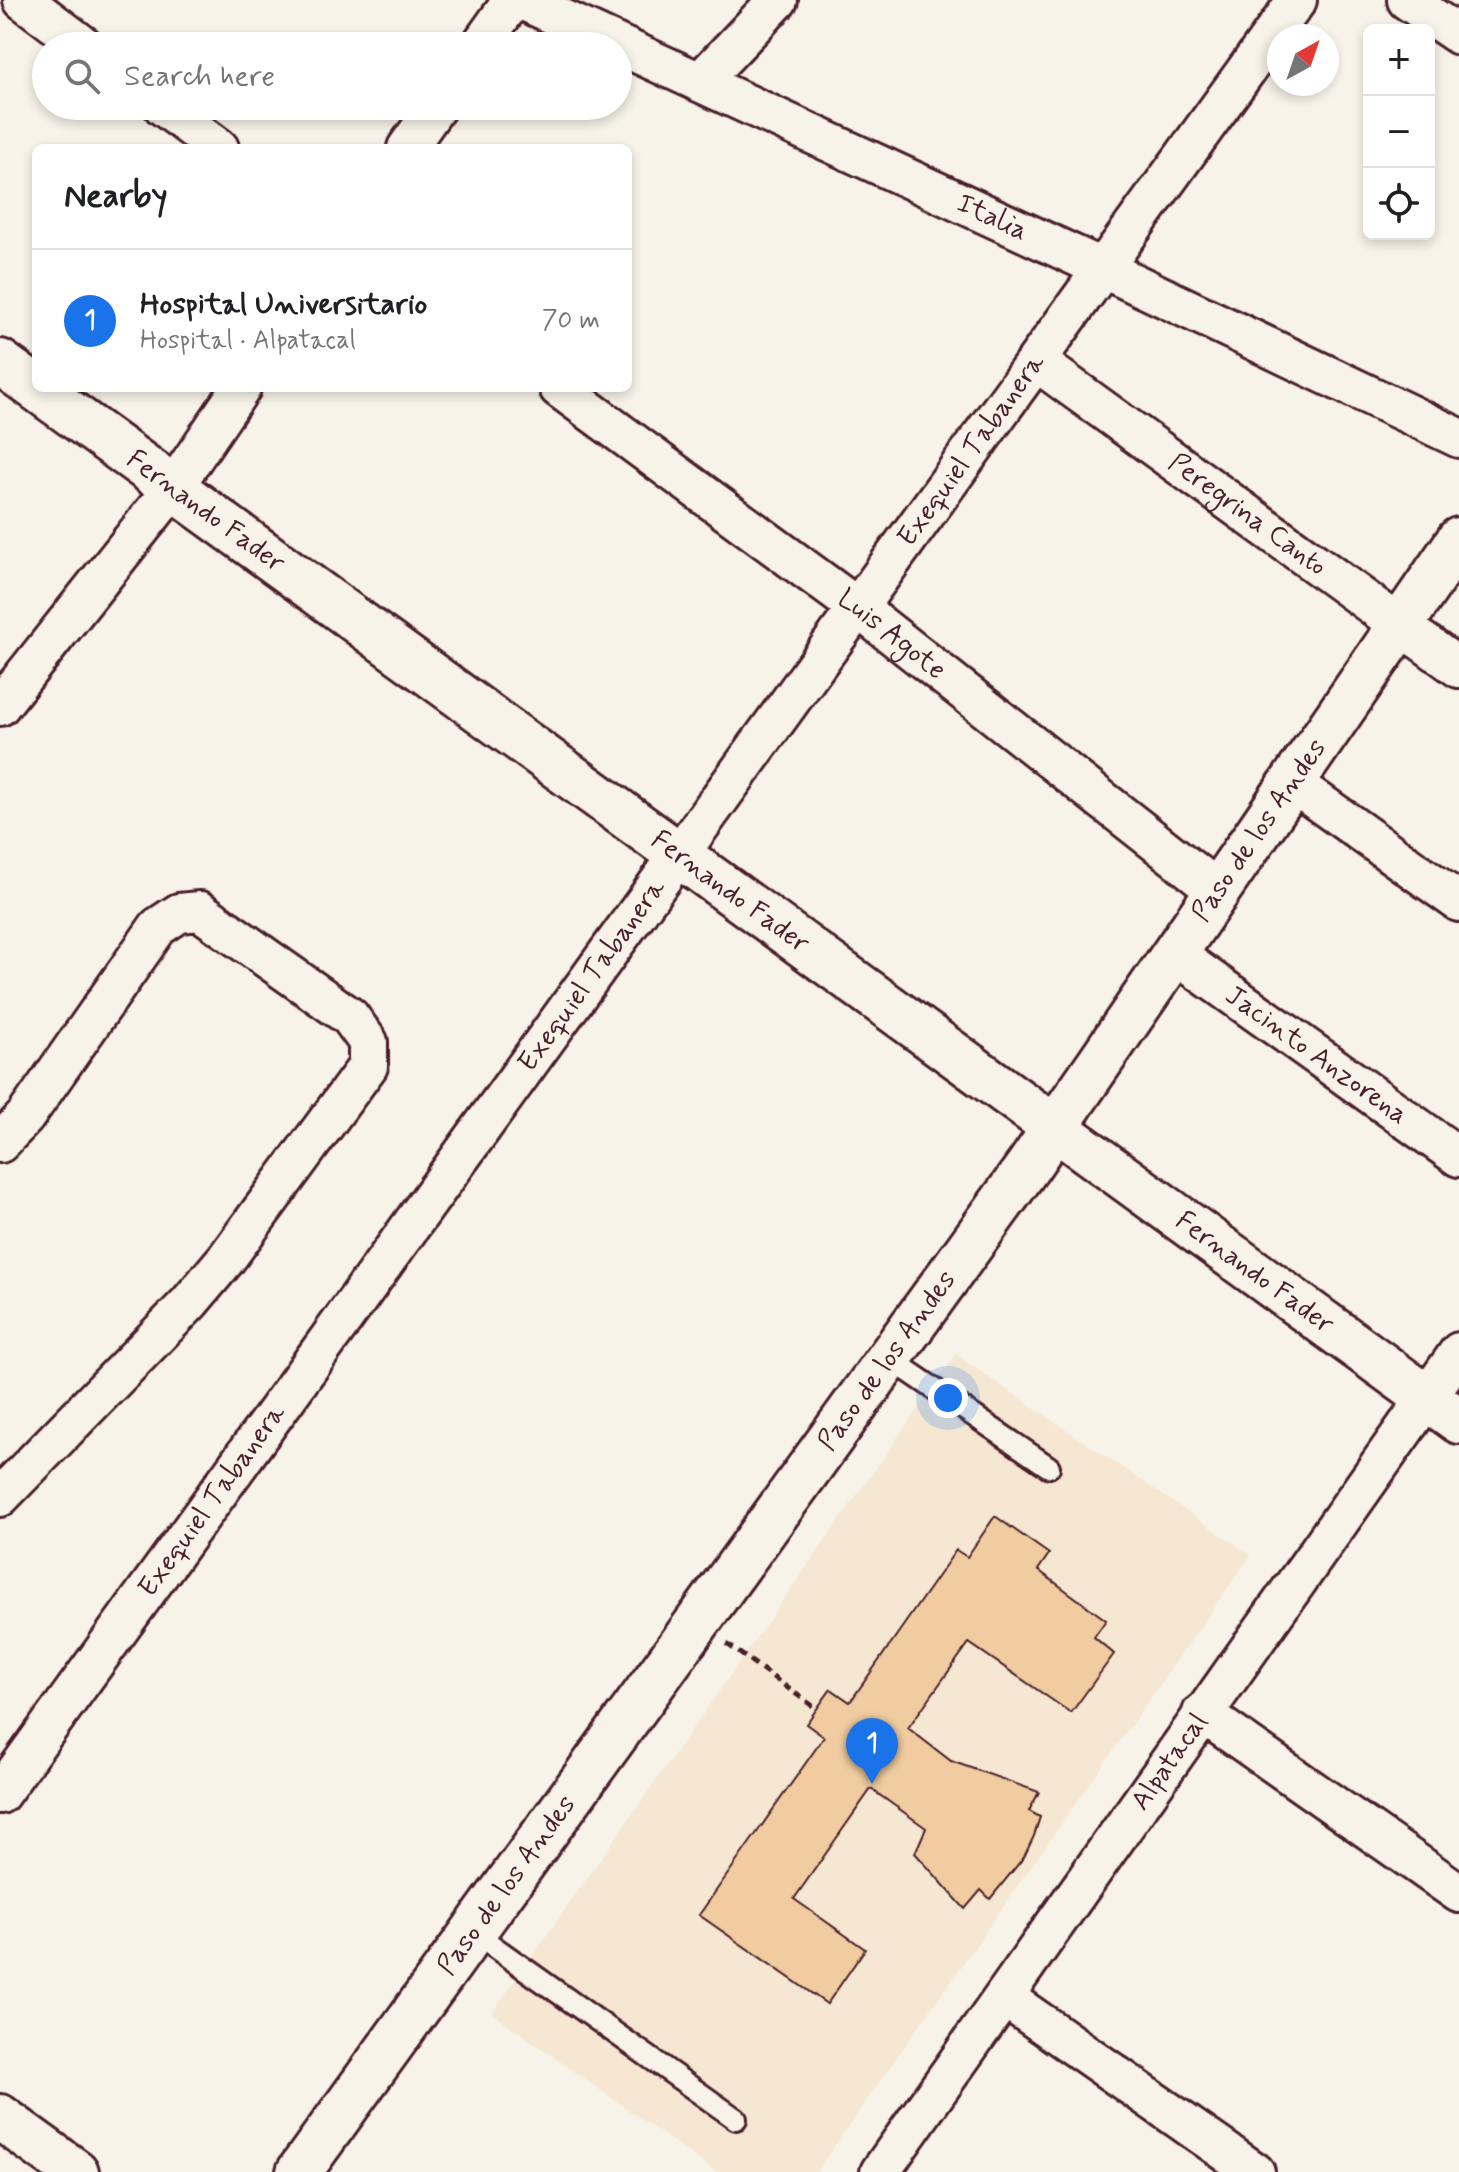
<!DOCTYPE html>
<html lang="en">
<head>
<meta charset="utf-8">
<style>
  body { margin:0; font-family:Mynerve,sans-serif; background:#f2f2f2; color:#202124 }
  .controls { position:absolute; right:24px; top:24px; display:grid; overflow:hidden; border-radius:12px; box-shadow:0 4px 12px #0003 }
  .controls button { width:72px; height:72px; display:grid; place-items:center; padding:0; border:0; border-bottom:2px solid #e0e0e0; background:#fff; color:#202124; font:40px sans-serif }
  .compass { position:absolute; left:1267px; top:24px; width:72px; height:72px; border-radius:50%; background:#fff; box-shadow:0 4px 12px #0003; rotate:40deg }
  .you { position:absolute; left:948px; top:1398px; width:28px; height:28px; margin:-20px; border:6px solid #fff; border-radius:50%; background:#1a73e8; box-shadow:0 0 0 12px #1a73e833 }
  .badge { display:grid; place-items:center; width:52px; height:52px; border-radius:50%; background:#1a73e8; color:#fff; font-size:26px; font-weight:700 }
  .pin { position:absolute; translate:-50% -66px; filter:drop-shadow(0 2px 4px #0008) }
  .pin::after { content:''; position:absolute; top:42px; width:28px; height:24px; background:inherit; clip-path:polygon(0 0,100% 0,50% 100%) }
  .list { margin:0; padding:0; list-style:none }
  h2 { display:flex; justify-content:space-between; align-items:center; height:104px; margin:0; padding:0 32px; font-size:34px }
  h2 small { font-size:26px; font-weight:400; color:#757577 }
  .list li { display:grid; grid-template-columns:52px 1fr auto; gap:24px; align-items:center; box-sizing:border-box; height:144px; padding:0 32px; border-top:2px solid #e0e0e0 }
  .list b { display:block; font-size:30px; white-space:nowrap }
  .list p { margin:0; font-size:26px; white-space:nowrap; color:#757577 }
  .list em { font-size:26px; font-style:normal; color:#757577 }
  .icon { flex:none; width:44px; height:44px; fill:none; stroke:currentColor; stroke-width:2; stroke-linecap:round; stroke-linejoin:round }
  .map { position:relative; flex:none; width:1459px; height:2172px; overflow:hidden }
  .search { position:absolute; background:#fff; box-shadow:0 4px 12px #0003; left:32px; top:32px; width:600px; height:88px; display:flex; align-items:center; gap:20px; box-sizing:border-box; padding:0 28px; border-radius:44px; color:#757577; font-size:30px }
  .panel { position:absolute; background:#fff; box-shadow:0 4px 12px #0003; left:32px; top:144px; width:600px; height:248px; border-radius:12px }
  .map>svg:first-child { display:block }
  .built { fill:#f5e7d2 }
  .building { fill:#f0cca0; stroke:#4a1f2b; stroke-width:2 }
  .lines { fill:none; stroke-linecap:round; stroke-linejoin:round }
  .lane-casing { stroke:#4a1f2b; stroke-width:26 }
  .street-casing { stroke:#4a1f2b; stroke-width:44 }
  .secondary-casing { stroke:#4a1f2b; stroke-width:50 }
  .path { stroke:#4a1f2b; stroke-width:5; stroke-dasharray:8 6; stroke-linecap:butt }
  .lane { stroke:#f7f3e8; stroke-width:20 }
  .street { stroke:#f7f3e8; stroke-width:38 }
  .secondary { stroke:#f7f3e8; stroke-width:44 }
  .labels { text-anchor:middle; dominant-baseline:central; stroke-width:7; stroke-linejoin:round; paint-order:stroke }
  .street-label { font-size:28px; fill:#4a1f2b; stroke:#f7f3e8 }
</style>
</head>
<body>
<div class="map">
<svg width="1459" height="2172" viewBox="0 0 1459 2172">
  <rect width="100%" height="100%" fill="#f7f3e8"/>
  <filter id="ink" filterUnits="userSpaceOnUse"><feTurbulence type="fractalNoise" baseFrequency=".0125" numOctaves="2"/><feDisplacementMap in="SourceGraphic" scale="16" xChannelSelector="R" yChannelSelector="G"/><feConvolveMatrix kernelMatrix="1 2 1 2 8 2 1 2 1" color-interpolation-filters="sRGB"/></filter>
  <g filter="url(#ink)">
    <path class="built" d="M956,1355L1251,1555L816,2172H716L492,2013Z"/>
    <path class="building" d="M995,1516L1049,1554L1038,1570L1106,1620L1094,1637L1114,1654L1071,1713L969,1643L908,1728L951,1761L1039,1792L1029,1811L1040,1817L1034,1836L1024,1857L990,1899L981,1890L965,1909L915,1853L926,1828L871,1789L794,1899L865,1949L827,2004L699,1915L824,1737L806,1724L831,1689L850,1702L956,1550L967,1557Z"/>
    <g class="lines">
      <g class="lane-casing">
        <path id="lane" d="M889,1358L1049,1467
          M473,1932L736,2119"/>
      </g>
      <g class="street-casing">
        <g id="street">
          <path d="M23,0L84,46"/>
          <path id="s1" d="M522,0L1102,268L1459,438"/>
          <path d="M1407,0L1459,35"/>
          <path d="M480,46L513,0"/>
          <path d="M700,82L778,0"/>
          <path d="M163,106L219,148"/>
          <path d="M407,148L437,106"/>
          <path id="s2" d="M1037,362L1459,668"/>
          <path id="s3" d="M559,388L858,608L1218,891"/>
          <path d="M0,706L173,488L241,388"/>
          <path d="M1292,783L1459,902"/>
          <path id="s4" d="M1175,954L1459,1157"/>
          <path d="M0,1143L25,1117L158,927L179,913L200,911L350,1017L368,1042V1066L226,1259L189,1303L0,1497"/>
          <path d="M1202,1713L1459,1893"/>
          <path id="s5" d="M0,1794L1297,0"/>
          <path d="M1004,1997L1255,2172"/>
          <path id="s6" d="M880,2172L1459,1352"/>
        </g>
      </g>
      <g class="secondary-casing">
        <g id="secondary">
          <path id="s7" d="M0,362L1459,1421"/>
          <path d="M0,2117L76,2172"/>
          <path id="s8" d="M299,2172L1029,1165L1459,540"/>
        </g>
      </g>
      <path class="path" d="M727,1644L817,1709"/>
      <use href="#lane" class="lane"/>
      <use href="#street" class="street"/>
      <use href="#secondary" class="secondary"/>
    </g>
  </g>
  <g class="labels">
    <g class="street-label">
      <text stroke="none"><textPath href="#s1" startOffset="518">Italia</textPath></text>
      <text stroke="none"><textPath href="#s5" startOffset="1658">Exequiel Tabanera</textPath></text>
      <text stroke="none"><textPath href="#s7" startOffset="254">Fernando Fader</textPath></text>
      <text stroke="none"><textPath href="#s2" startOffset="260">Peregrina Canto</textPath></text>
      <text stroke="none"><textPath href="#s3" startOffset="414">Luis Agote</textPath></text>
      <text stroke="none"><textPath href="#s8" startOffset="1650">Paso de los Andes</textPath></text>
      <text stroke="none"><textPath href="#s7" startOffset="902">Fernando Fader</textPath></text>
      <text stroke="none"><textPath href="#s5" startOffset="1010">Exequiel Tabanera</textPath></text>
      <text stroke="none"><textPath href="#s4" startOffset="174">Jacinto Anzorena</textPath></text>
      <text stroke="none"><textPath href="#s7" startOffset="1550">Fernando Fader</textPath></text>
      <text stroke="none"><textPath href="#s8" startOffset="1002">Paso de los Andes</textPath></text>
      <text stroke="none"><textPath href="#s5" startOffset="362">Exequiel Tabanera</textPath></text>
      <text stroke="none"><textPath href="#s6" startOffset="502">Alpatacal</textPath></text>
      <text stroke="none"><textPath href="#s8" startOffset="354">Paso de los Andes</textPath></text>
    </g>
  </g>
</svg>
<div class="controls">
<button>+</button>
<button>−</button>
<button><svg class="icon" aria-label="locate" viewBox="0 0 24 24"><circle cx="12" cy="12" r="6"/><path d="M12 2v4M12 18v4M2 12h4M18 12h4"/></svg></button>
</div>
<svg class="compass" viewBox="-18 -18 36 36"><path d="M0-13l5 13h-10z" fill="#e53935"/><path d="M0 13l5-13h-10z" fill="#757577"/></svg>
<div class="you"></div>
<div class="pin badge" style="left:872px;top:1784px">1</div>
<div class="search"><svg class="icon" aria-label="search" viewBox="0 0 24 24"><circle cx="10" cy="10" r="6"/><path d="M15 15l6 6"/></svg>Search here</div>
<section class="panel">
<h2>Nearby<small></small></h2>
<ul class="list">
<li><span class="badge">1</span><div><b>Hospital Universitario</b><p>Hospital · Alpatacal</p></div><em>70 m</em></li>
</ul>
</section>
</div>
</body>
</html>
